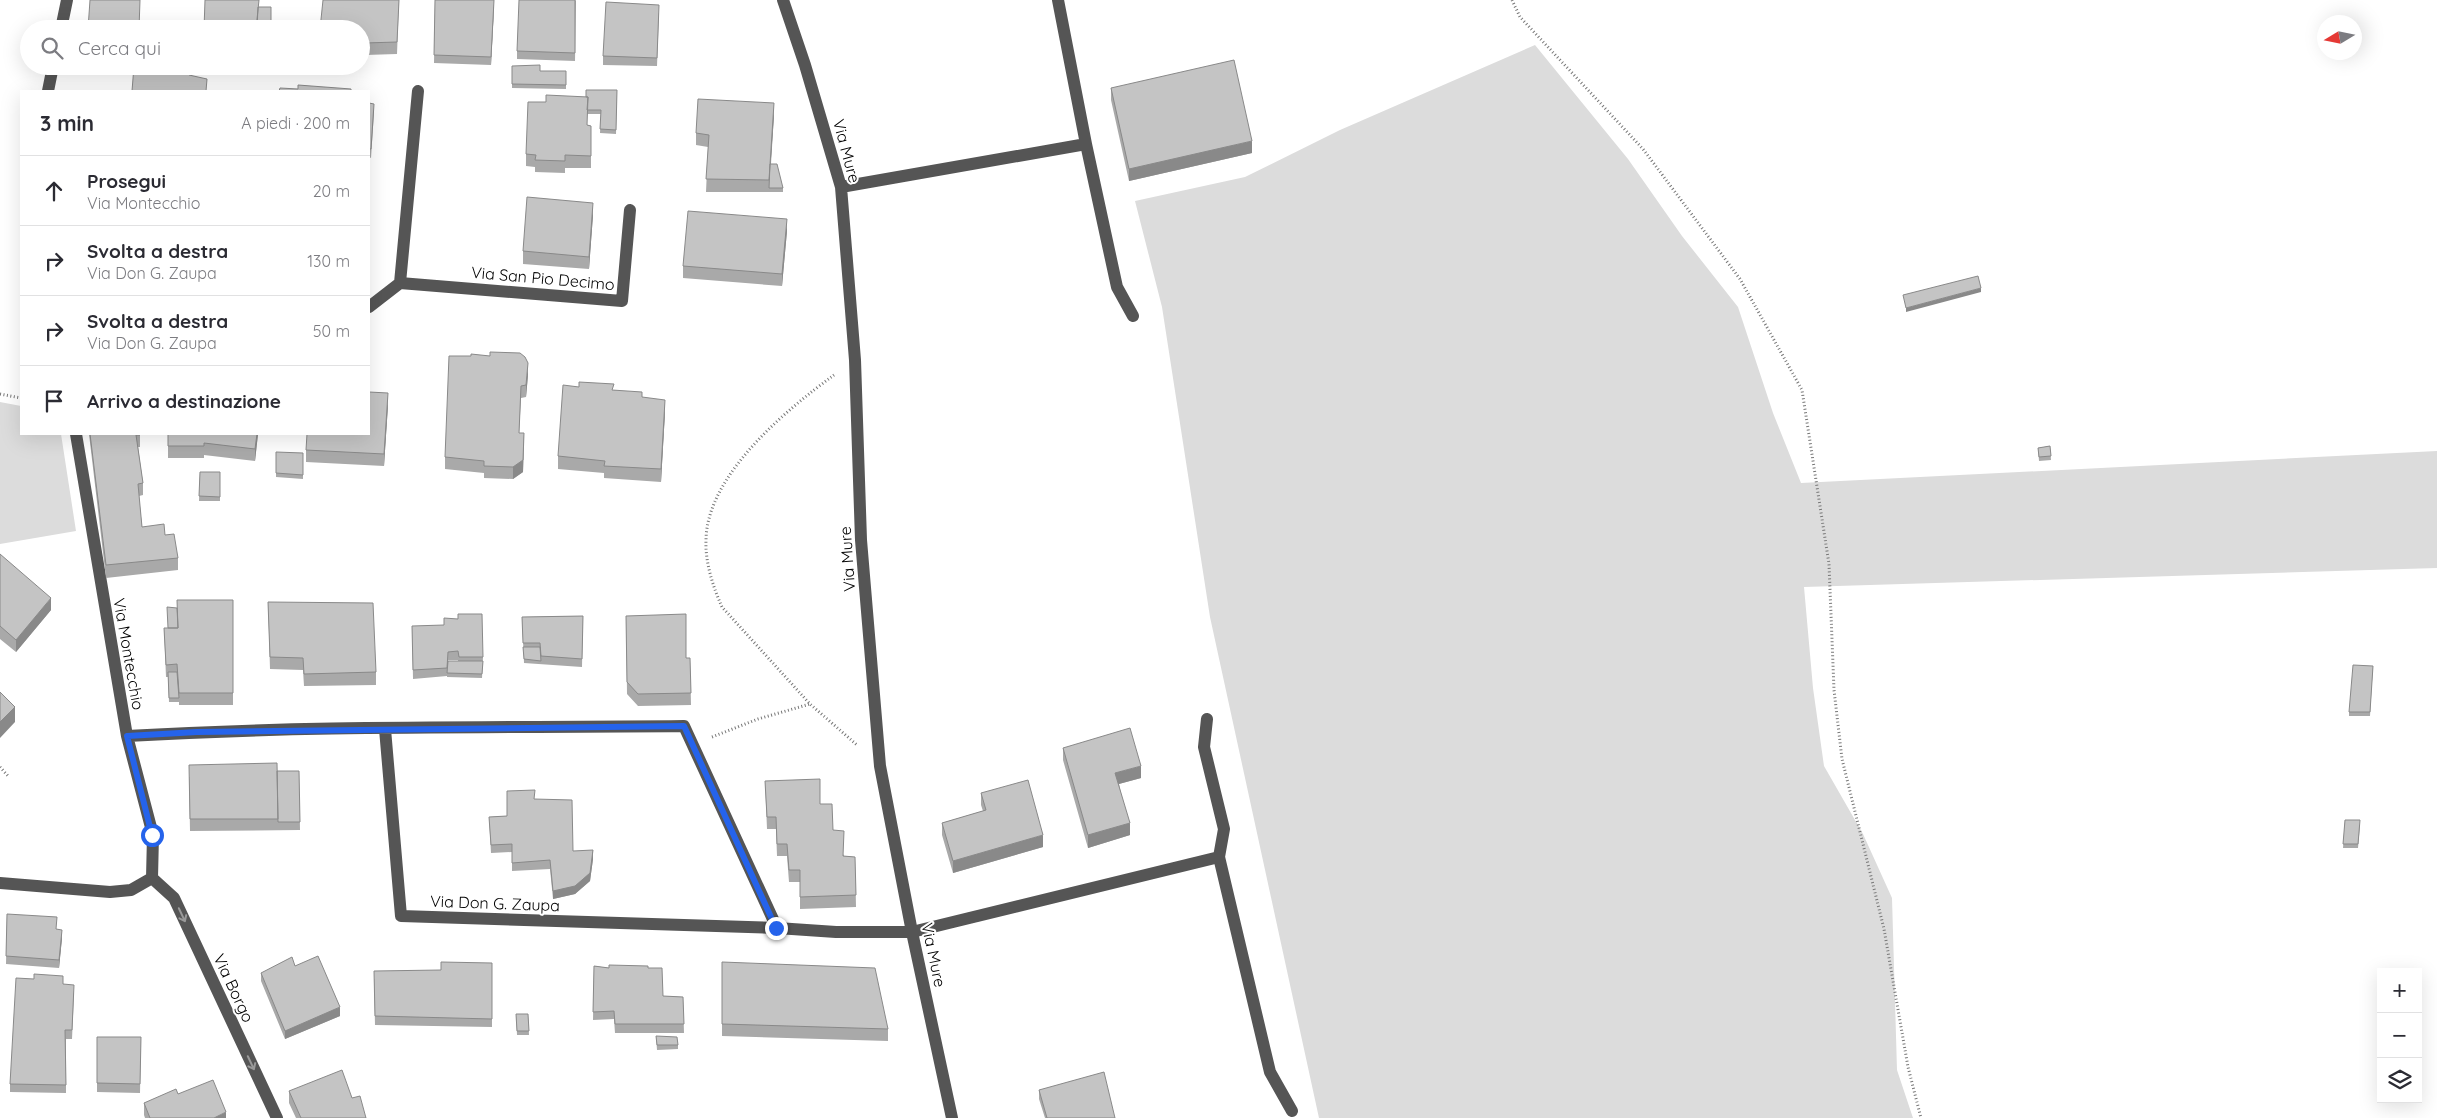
<!DOCTYPE html>
<html lang="it">
<head>
<meta charset="utf-8">
<style>
  body { margin:0; font-family:Quicksand,sans-serif; background:#f7f7f7; color:#2b2b33 }
  .controls { position:absolute; right:15px; bottom:15px; display:grid; overflow:hidden; border-radius:0px; box-shadow:0 5px 20px #0002 }
  .controls button { width:45px; height:45px; display:grid; place-items:center; padding:0; border:0; border-bottom:1px solid #e1e1e2; background:#fff; color:#2b2b33; font:25px sans-serif }
  .compass { position:absolute; left:2317px; top:15px; width:45px; height:45px; border-radius:50%; background:#fff; box-shadow:0 5px 20px #0002; rotate:260deg }
  .stop { position:absolute; width:15px; height:15px; margin:-11px; border:4px solid #2563eb; border-radius:50%; background:#fff }
  .stop.end { background:#2563eb; border-color:#fff; box-shadow:0 1px 5px #0008 }
  .list { margin:0; padding:0; list-style:none }
  h2 { display:flex; justify-content:space-between; align-items:center; height:65px; margin:0; padding:0 20px; font-size:21px }
  h2 small { font-size:16px; font-weight:400; color:#7c7c81 }
  .list li { display:grid; grid-template-columns:32px 1fr auto; gap:15px; align-items:center; box-sizing:border-box; height:70px; padding:0 20px; border-top:1px solid #e1e1e2 }
  .list b { display:block; font-size:19px; white-space:nowrap }
  .list p { margin:0; font-size:16px; white-space:nowrap; color:#7c7c81 }
  .list em { font-size:16px; font-style:normal; color:#7c7c81 }
  .icon { flex:none; width:28px; height:28px; fill:none; stroke:currentColor; stroke-width:2; stroke-linecap:round; stroke-linejoin:round }
  .map { position:relative; flex:none; width:2437px; height:1118px; overflow:hidden }
  .search { position:absolute; background:#fff; box-shadow:0 5px 20px #0002; left:20px; top:20px; width:350px; height:55px; display:flex; align-items:center; gap:12px; box-sizing:border-box; padding:0 18px; border-radius:28px; color:#7c7c81; font-size:19px }
  .panel { position:absolute; background:#fff; box-shadow:0 5px 20px #0002; left:20px; top:90px; width:350px; height:345px; border-radius:0px }
  .map>svg:first-child { display:block }
  .green { fill:#dcdcdc }
  .lines { fill:none; stroke-linecap:round; stroke-linejoin:round }
  .path { stroke:#777; stroke-width:3; stroke-dasharray:1 2.5; stroke-linecap:butt }
  .minor { stroke:#555; stroke-width:12 }
  .wall { fill:#a9a9a9; fill-rule:evenodd }
  .shaded-wall { fill:#898989 }
  .building { fill:#c4c4c4; stroke:#898989 }
  .oneway { stroke:#999 }
  .route { stroke:#2563eb; stroke-width:6 }
  .labels { text-anchor:middle; dominant-baseline:central; stroke-width:4; stroke-linejoin:round; paint-order:stroke }
  .street-label { font-size:16px; fill:#000; stroke:#fff }
</style>
</head>
<body>
<div class="map">
<svg width="2437" height="1118" viewBox="0 0 2437 1118">
  <rect width="100%" height="100%" fill="#fff"/>
  <path class="green" d="M1535,45L1628,159L1682,236L1738,307L1773,413L1801,483L2437,451V568L1804,587L1813,688L1824,766L1863,834L1892,898L1897,1070L1913,1118H1319L1210,617L1162,307L1135,201L1245,177L1340,130Z
    M0,402L21,406V434H61L76,531L0,544Z"/>
  <g class="lines">
    <path class="path" d="M1512,0L1520,17L1643,149L1740,279L1802,390L1829,564L1834,690L1842,759L1884,929L1908,1067L1921,1118
      M834,375C786,410 707,475 706,540C705,562 713,587 722,607L810,704L857,745
      M0,394L21,398
      M712,737L758,719L810,704
      M0,767L8,776"/>
    <path class="minor" d="M783,0L805,65L841,187L855,360L861,540L880,766L912,932L952,1118
      M1058,0L1086,144
      M61,29L67,0
      M48,91L53,66
      M841,187L1086,144L1117,287L1133,316
      M400,283L418,91
      M369,307L400,283L622,301L630,210
      M76,434L127,736L153,835L152,878
      M1207,719L1204,747L1224,829L1219,857
      M127,736C312,725 498,728 684,726L777,928L401,916L385,729
      M152,878L174,898L277,1118
      M0,883L110,892L131,890L152,878
      M777,928L836,932H912L1219,857L1270,1072L1292,1111"/>
  </g>
  <path class="wall" d="M399,0L397,54L365,55L364,46H361V29Z
    M435,0L494,7L491,65L434,63Z
    M576,0L575,61L517,59V51Z
    M659,13L657,66L603,65V56Z
    M297,66H328V71H297Z
    M512,66L540,71H566V89L512,88Z
    M1111,88L1252,153L1129,181L1111,100Z
    M617,90L616,134L600,133L601,114H587V125L591,126V168H565V173L535,172V167L526,166V154L546,102L586,97Z
    M369,103L374,112L371,158L369,157Z
    M774,115L771,164L783,188V192H706L708,147L696,145V133Z
    M593,215L589,269L523,264V251Z
    M787,231L782,286L683,278V266Z
    M528,375L526,397L521,398L519,433L524,445L523,472L513,479L484,478V473L445,469V457Z
    M614,390L642,398L665,412L661,482L604,478V473L558,469V456Z
    M388,405L384,466L306,462V450Z
    M89,434H140V447H138L143,483V495L139,496L142,527L178,558V570L106,578Z
    M258,434L255,461L204,455V458H168V446Z
    M2050,446L2051,460L2039,461L2038,448Z
    M276,452L303,475V479L276,477Z
    M200,472H220V501H199Z
    M0,554L51,610L16,652L0,639Z
    M233,600V705H179V702H169L168,677H166L164,628H168Z
    M268,602L376,672V685L304,686L303,670L270,669Z
    M583,616L582,667L524,663L522,617Z
    M626,616L686,658H690L691,705L638,706L627,694Z
    M412,626L483,657L482,678L447,677V676L413,679ZM448,660H458V661L448,663Z
    M2373,666L2370,716H2349V712Z
    M1063,748L1141,778L1119,784L1130,835L1088,848L1063,760Z
    M277,771H299L300,830L190,831L189,777Z
    M765,781L820,804L833,830L844,856L855,857L856,907L800,909V882H789L787,856H777L776,829H767Z
    M981,793L1043,847L953,873L942,835V823L983,811L981,805Z
    M535,799L573,851L593,859L590,881L575,894L553,899L550,869L512,871V852L491,853L489,817L507,816Z
    M2345,820L2360,825L2358,848H2343Z
    M7,914L56,929L62,938L59,968L6,964Z
    M722,962L888,1029V1041L722,1036Z
    M492,963V1027L375,1025L374,979Z
    M295,966L340,1016L285,1039L261,981V973Z
    M594,966L609,968H648L663,996L683,997L684,1033H615L614,1019L593,1020Z
    M63,984L74,993L72,1039H66V1093L10,1092V1084Z
    M516,1014H528L529,1035H517Z
    M656,1036L678,1045V1049L657,1050Z
    M97,1037H141L140,1093L97,1092Z
    M1039,1090L1115,1118H1045L1039,1099Z
    M289,1091L352,1098L366,1118H296L289,1103Z
    M178,1094L226,1118H145L144,1115V1103Z"/>
  <path class="shaded-wall" d="M494,0V7L491,65V57Z
    M774,103V115L769,188V180Z
    M1252,141V153L1129,181V169Z
    M593,203V215L589,269V257Z
    M787,219V231L782,286V274Z
    M1981,288V292L1906,312V308Z
    M528,363V375L526,397V385Z
    M388,393V405L384,466V454Z
    M665,400V412L661,482V469Z
    M524,433L523,472L513,479V467Z
    M257,434H258L255,461V449Z
    M51,598V610L16,652V640Z
    M15,707V722L0,738V722Z
    M1141,766V778L1115,785V773Z
    M1130,823V835L1088,848V835Z
    M1043,835V847L953,873V861Z
    M593,850V859L590,881L575,894L553,899V891Z
    M62,930V938L59,968V960Z
    M340,1007V1016L285,1039V1031Z
    M226,1112V1118H214Z"/>
  <path class="building" d="M90,0H140L139,29H88Z
    M205,0H259L256,29H204Z
    M323,0H399L397,42L365,43L364,34H361V29H320Z
    M435,0H494L491,57L434,55Z
    M519,0H575V53L517,51Z
    M606,2L659,5L657,58L603,56Z
    M258,7H271V29H257Z
    M1234,60L1252,141L1129,169L1111,88Z
    M540,65V71H566V85L512,84V66Z
    M134,66H141L190,72L189,75L207,79L206,91H132Z
    M297,66H328L297,67Z
    M298,85L351,89V91H279L280,88L298,89Z
    M586,90H617L616,130L600,129L601,110H587L588,97H586Z
    M546,95L588,97L587,125L591,126V156L565,155V161L535,160L536,155L526,154L528,102H546Z
    M698,99L774,103L769,180L706,179L709,135L696,133Z
    M369,103L374,104L371,149H369Z
    M770,164H777L783,188H769Z
    M527,197L593,203L589,257L523,251Z
    M688,211L787,219L782,274L683,266Z
    M1978,276L1981,288L1906,308L1903,295Z
    M490,352L520,353L525,357L528,363L526,385L521,386L519,433H524L523,460L513,467L484,466V461L445,457L449,356H471V354L490,356Z
    M579,382L614,384L612,390L642,392V397L665,400L661,469L604,466L605,461L558,456L563,385L579,387Z
    M369,392L388,393L384,454L306,450L307,434H369Z
    M90,434H140V435H136L143,483L138,484L142,527L164,524L165,535L174,534L178,558L106,565Z
    M168,434H257L255,449L204,443V446H168Z
    M2050,446L2051,456L2039,457L2038,448Z
    M276,452L303,453V475L276,473Z
    M200,472H220V497L199,496Z
    M0,554L51,598L16,640L0,626Z
    M177,600H233V693H179L177,664L166,665L164,628H178Z
    M268,602L373,603L376,672L304,674L303,658L270,657Z
    M167,607L177,608L178,628H168Z
    M458,614H482L483,657H459L458,651L448,652L447,668L413,670L412,626L444,625V618L458,619Z
    M686,614V658H690L691,693L638,694L627,682L626,616Z
    M583,616L582,659L541,656L540,643H523L522,617Z
    M523,647H540L541,661L524,659Z
    M448,661H483L482,674L447,673Z
    M2353,665L2373,666L2370,712H2349Z
    M168,672H177L179,698H169Z
    M0,692L15,707L0,722Z
    M1130,728L1141,766L1115,773L1130,823L1088,835L1063,748Z
    M277,763L278,819H190L189,765Z
    M277,771H299L300,822H278Z
    M820,779V804H832L833,830L844,831L843,856L855,857L856,895L800,897V870H789L787,844H777L776,817H767L765,781Z
    M1028,780L1043,835L953,861L942,823L986,810L981,793Z
    M535,790L534,799L572,800L573,851L593,850L590,873L575,886L553,891L550,860L512,863V844L491,845L489,817L507,816V791Z
    M2345,820H2360L2358,844H2343Z
    M7,914L57,917L56,929L62,930L59,960L6,956Z
    M318,956L340,1007L285,1031L261,973L292,957L295,966Z
    M441,962L492,963V1019L375,1016L374,971L441,970Z
    M722,962L875,968L888,1029L722,1024Z
    M609,965L648,966V968H662L663,996L683,997L684,1024H615L614,1011L593,1012L594,966L609,968Z
    M34,974L63,976V984L74,985L72,1030H65L66,1085L10,1084L16,978L34,979Z
    M516,1014H528L529,1031H517Z
    M656,1036L677,1037L678,1045H657Z
    M97,1037H141L140,1084L97,1083Z
    M342,1070L352,1098L360,1096L366,1118H301L289,1091Z
    M1104,1072L1115,1118H1047L1039,1090Z
    M213,1080L226,1112L214,1118H150L144,1103L176,1089L178,1094Z"/>
  <defs><path id="oneway-shaft" d="M-6 0H5M1.5-3L5.5 0L1.5 3" fill="none" stroke-width="1.6" stroke-linecap="round" stroke-linejoin="round" transform="scale(1.25)"/></defs>
  <g class="oneway">
    <use href="#oneway-shaft" transform="translate(182 915) rotate(65)"/>
    <use href="#oneway-shaft" transform="translate(251 1063) rotate(65)"/>
  </g>
  <g class="lines">
    <path class="route" d="M152,835L127,736L197,732L684,726L776,928"/>
  </g>
  <g class="labels">
    <g class="street-label">
      <text transform="translate(847 151) rotate(75)">Via Mure</text>
      <text transform="translate(543 278) rotate(5)">Via San Pio Decimo</text>
      <text transform="translate(847 559) rotate(-94)">Via Mure</text>
      <text transform="translate(129 654) rotate(80)">Via Montecchio</text>
      <text transform="translate(495 903) rotate(2)">Via Don G. Zaupa</text>
      <text transform="translate(934 955) rotate(78)">Via Mure</text>
      <text transform="translate(234 988) rotate(65)">Via Borgo</text>
    </g>
  </g>
</svg>
<div class="controls">
<button>+</button>
<button>−</button>
<button><svg class="icon" aria-label="layers" viewBox="0 0 24 24"><path d="M12 4l9 5-9 5-9-5zM3 14l9 5 9-5"/></svg></button>
</div>
<svg class="compass" viewBox="-18 -18 36 36"><path d="M0-13l5 13h-10z" fill="#e53935"/><path d="M0 13l5-13h-10z" fill="#7c7c81"/></svg>
<div class="stop" style="left:152px;top:835px"></div>
<div class="stop end" style="left:776px;top:928px"></div>
<div class="search"><svg class="icon" aria-label="search" viewBox="0 0 24 24"><circle cx="10" cy="10" r="6"/><path d="M15 15l6 6"/></svg>Cerca qui</div>
<section class="panel">
<h2>3 min<small>A piedi · 200 m</small></h2>
<ul class="list">
<li><svg class="icon" aria-label="ahead" viewBox="0 0 24 24"><path d="M12 20V5M6 11l6-6 6 6"/></svg><div><b>Prosegui</b><p>Via Montecchio</p></div><em>20 m</em></li>
<li><svg class="icon" aria-label="right" viewBox="0 0 24 24"><path d="M7 20v-9h11M14 6l5 5-5 5"/></svg><div><b>Svolta a destra</b><p>Via Don G. Zaupa</p></div><em>130 m</em></li>
<li><svg class="icon" aria-label="right" viewBox="0 0 24 24"><path d="M7 20v-9h11M14 6l5 5-5 5"/></svg><div><b>Svolta a destra</b><p>Via Don G. Zaupa</p></div><em>50 m</em></li>
<li><svg class="icon" aria-label="arrive" viewBox="0 0 24 24"><path d="M6 21V4h12l-3 4 3 4H6"/></svg><div><b>Arrivo a destinazione</b></div></li>
</ul>
</section>
</div>
</body>
</html>
